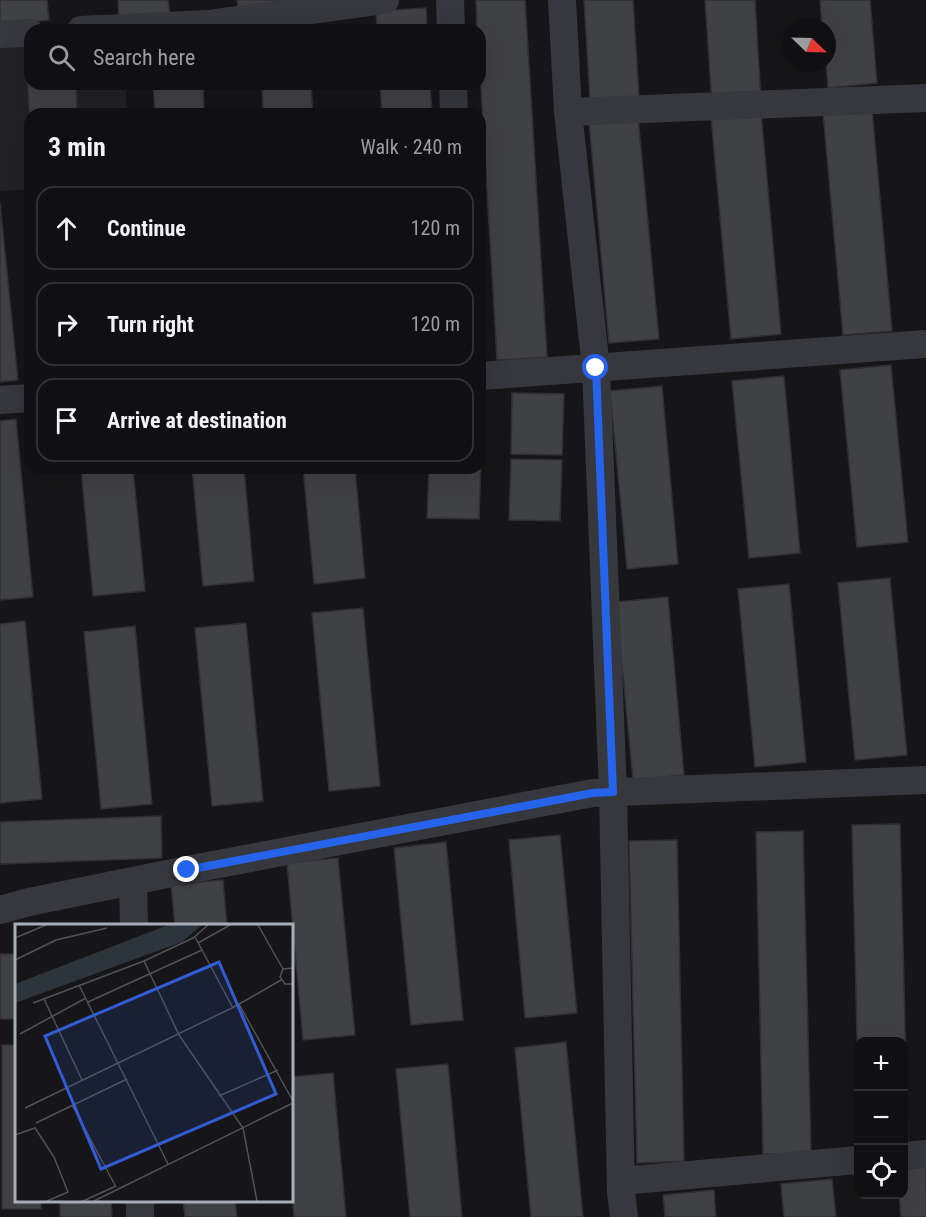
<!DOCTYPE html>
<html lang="en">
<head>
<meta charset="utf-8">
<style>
  body { margin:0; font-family:"Roboto Condensed",sans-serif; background:#19191b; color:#f1f3f6 }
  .controls { position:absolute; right:18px; bottom:18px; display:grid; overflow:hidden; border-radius:12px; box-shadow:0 6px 24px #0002 }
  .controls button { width:54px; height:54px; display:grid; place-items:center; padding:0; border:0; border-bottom:2px solid #303032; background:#101012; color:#f1f3f6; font:30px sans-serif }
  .compass { position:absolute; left:782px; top:18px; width:54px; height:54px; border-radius:50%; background:#101012; box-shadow:0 6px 24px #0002; rotate:113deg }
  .stop { position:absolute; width:18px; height:18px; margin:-14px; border:4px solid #2563eb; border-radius:50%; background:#fff }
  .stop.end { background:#2563eb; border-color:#fff; box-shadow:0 2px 6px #0008 }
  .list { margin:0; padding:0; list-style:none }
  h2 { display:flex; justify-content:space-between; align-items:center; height:78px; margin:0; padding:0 24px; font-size:26px }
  h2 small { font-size:20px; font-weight:400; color:#9c9d9f }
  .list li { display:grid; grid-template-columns:39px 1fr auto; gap:18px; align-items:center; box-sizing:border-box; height:84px; margin:0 12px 12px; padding:0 12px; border:2px solid #303032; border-radius:18px }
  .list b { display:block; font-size:22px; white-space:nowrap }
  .list em { font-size:20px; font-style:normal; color:#9c9d9f }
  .icon { flex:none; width:33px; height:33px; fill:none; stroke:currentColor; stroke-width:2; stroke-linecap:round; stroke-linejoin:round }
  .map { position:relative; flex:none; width:926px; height:1217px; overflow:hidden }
  .search { position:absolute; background:#101012; box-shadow:0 6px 24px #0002; left:24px; top:24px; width:462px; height:66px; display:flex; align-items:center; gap:15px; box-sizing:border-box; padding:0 21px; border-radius:18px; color:#9c9d9f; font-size:22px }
  .panel { position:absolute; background:#101012; box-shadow:0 6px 24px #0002; left:24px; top:108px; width:462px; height:366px; border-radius:18px }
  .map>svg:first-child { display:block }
  .built { fill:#222225 }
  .building { fill:#404145; stroke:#303034; stroke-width:1.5 }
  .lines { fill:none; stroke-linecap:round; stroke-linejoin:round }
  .minor { stroke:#37383d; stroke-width:28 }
  .route { stroke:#2563eb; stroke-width:8 }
  .inset-road { fill:none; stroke:#505258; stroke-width:1.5 }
  .view { fill:#325cd3; fill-opacity:0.15; stroke:#325cd3; stroke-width:3 }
  .inset-edge { fill:none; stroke:#a8adb8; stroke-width:3 }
</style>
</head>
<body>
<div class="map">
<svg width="926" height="1217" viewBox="0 0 926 1217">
  <rect width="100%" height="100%" fill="#161618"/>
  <path class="built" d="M30,40V84H126L127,114H30V190L0,191V42Z"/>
  <path class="building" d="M0,0H47L49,20L0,25Z
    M118,0H168L170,13L119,18Z
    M237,0H288L238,7Z
    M476,0H525L547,357L497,360L480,72V30H477Z
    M584,0H633L639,97L590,100Z
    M705,0H755L761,101L712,104Z
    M820,0H870L877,83L828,88L826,63L827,27H822Z
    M426,8L427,30H377L376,11Z
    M308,21V30H259Z
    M30,42V84H76L77,114H30V123L25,43Z
    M153,84H203L204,114H155Z
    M262,84H311L313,114H263Z
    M380,84H430L432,114H382Z
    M872,109L892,331L843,335L823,113Z
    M761,112L781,334L731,339L711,116Z
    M638,117L659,339L609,343L589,121Z
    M0,203L18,380L0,382Z
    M891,365L908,542L857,547L840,370Z
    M784,376L800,553L749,558L732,381Z
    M662,386L678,564L627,569L610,391Z
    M512,393L564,394L562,455L511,454Z
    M16,419L33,597L0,600V421Z
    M481,458L479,519L427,518L429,468H480Z
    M511,459L562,460L560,521L509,520Z
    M81,468H133L145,591L93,596Z
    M192,468H244L254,581L203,586Z
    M303,468H355L365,578L314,584Z
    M890,578L907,755L855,760L838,583Z
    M789,584L806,762L755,767L738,589Z
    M668,597L684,775L633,780L616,602Z
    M363,608L380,786L329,791L312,613Z
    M25,621L42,799L0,803V624Z
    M246,623L263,801L212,806L195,628Z
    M135,626L152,804L101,809L84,632Z
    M161,816L162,858L0,864V822Z
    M900,824L908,1146H904V1042H858V1079L852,825Z
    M803,831L811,1153L763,1154L756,832Z
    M560,835L577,1013L525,1018L509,840Z
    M677,840L684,1161L637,1163L629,841Z
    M446,842L463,1020L411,1025L394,848Z
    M338,858L355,1035L303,1040L287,863Z
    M223,880L227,926H175L171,885Z
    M0,954H16V1019H0Z
    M566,1042L583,1217H531L515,1048Z
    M2,1045H16V1200H41V1209H2Z
    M448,1064L462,1217H410L396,1069Z
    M333,1073L346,1217H294L291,1181V1077Z
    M926,1167V1217H901L899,1194H904V1169Z
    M832,1179L836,1217H784L781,1184Z
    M714,1190L716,1217H665L663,1195Z
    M60,1200H111L112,1217H60Z
    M183,1200H235L237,1217H185Z"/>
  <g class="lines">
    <path class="minor" d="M450,0L451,30
      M562,0L568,112L596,368L613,792L621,1192L624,1217
      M81,30L208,24L385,0
      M0,34L30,33
      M453,84L454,114
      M568,112L926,98
      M480,376L926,344
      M0,400L30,398
      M133,881L134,926
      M0,910L29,902L187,870L593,793L926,780
      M904,1156L926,1154
      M621,1181L858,1160
      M140,1200V1217"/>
  </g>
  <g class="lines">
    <path class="route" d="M187,870L593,793L613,792L596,368"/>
  </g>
  <g transform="translate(15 924)">
    <rect width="278" height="278" fill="#161618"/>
    <path d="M153,1H187L167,18L0,79V60Z" fill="#2c353c"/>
    <path class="inset-road" d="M243,1L268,45M180,13L218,84M0,14L31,1M183,19L215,1M0,36L41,16L92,4M129,37L164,111L228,204L242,277M278,44L268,45L265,53L270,60H278M64,61L153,240M29,75L67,156M73,78L187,26M18,79L129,37L178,14L193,1M224,80L278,177M5,110L71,74M204,172L263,146M57,181L101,263M10,184L219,83L266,56M21,199L112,155M0,211L20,204L39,233L53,268L32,277M68,277L101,262M79,277L278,179"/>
    <path class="view" d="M204,38L261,170L86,245L30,112Z"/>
    <rect width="278" height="278" class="inset-edge"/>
  </g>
</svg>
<div class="controls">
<button>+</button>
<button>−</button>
<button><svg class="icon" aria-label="locate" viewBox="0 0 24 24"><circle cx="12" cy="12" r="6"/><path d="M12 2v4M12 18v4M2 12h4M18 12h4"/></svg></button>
</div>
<svg class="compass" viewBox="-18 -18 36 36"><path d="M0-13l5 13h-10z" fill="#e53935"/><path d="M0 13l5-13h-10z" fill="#9c9d9f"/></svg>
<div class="stop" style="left:596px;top:368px"></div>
<div class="stop end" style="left:187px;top:870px"></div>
<div class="search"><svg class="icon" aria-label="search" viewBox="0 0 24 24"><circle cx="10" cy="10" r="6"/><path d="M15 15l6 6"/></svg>Search here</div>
<section class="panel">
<h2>3 min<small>Walk · 240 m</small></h2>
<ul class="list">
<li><svg class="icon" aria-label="ahead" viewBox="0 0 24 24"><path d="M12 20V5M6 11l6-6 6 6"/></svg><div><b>Continue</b></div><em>120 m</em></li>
<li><svg class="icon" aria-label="right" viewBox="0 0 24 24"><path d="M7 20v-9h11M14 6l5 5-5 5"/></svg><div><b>Turn right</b></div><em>120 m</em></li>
<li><svg class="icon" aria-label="arrive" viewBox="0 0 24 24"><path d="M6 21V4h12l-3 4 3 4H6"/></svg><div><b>Arrive at destination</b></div></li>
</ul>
</section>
</div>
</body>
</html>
